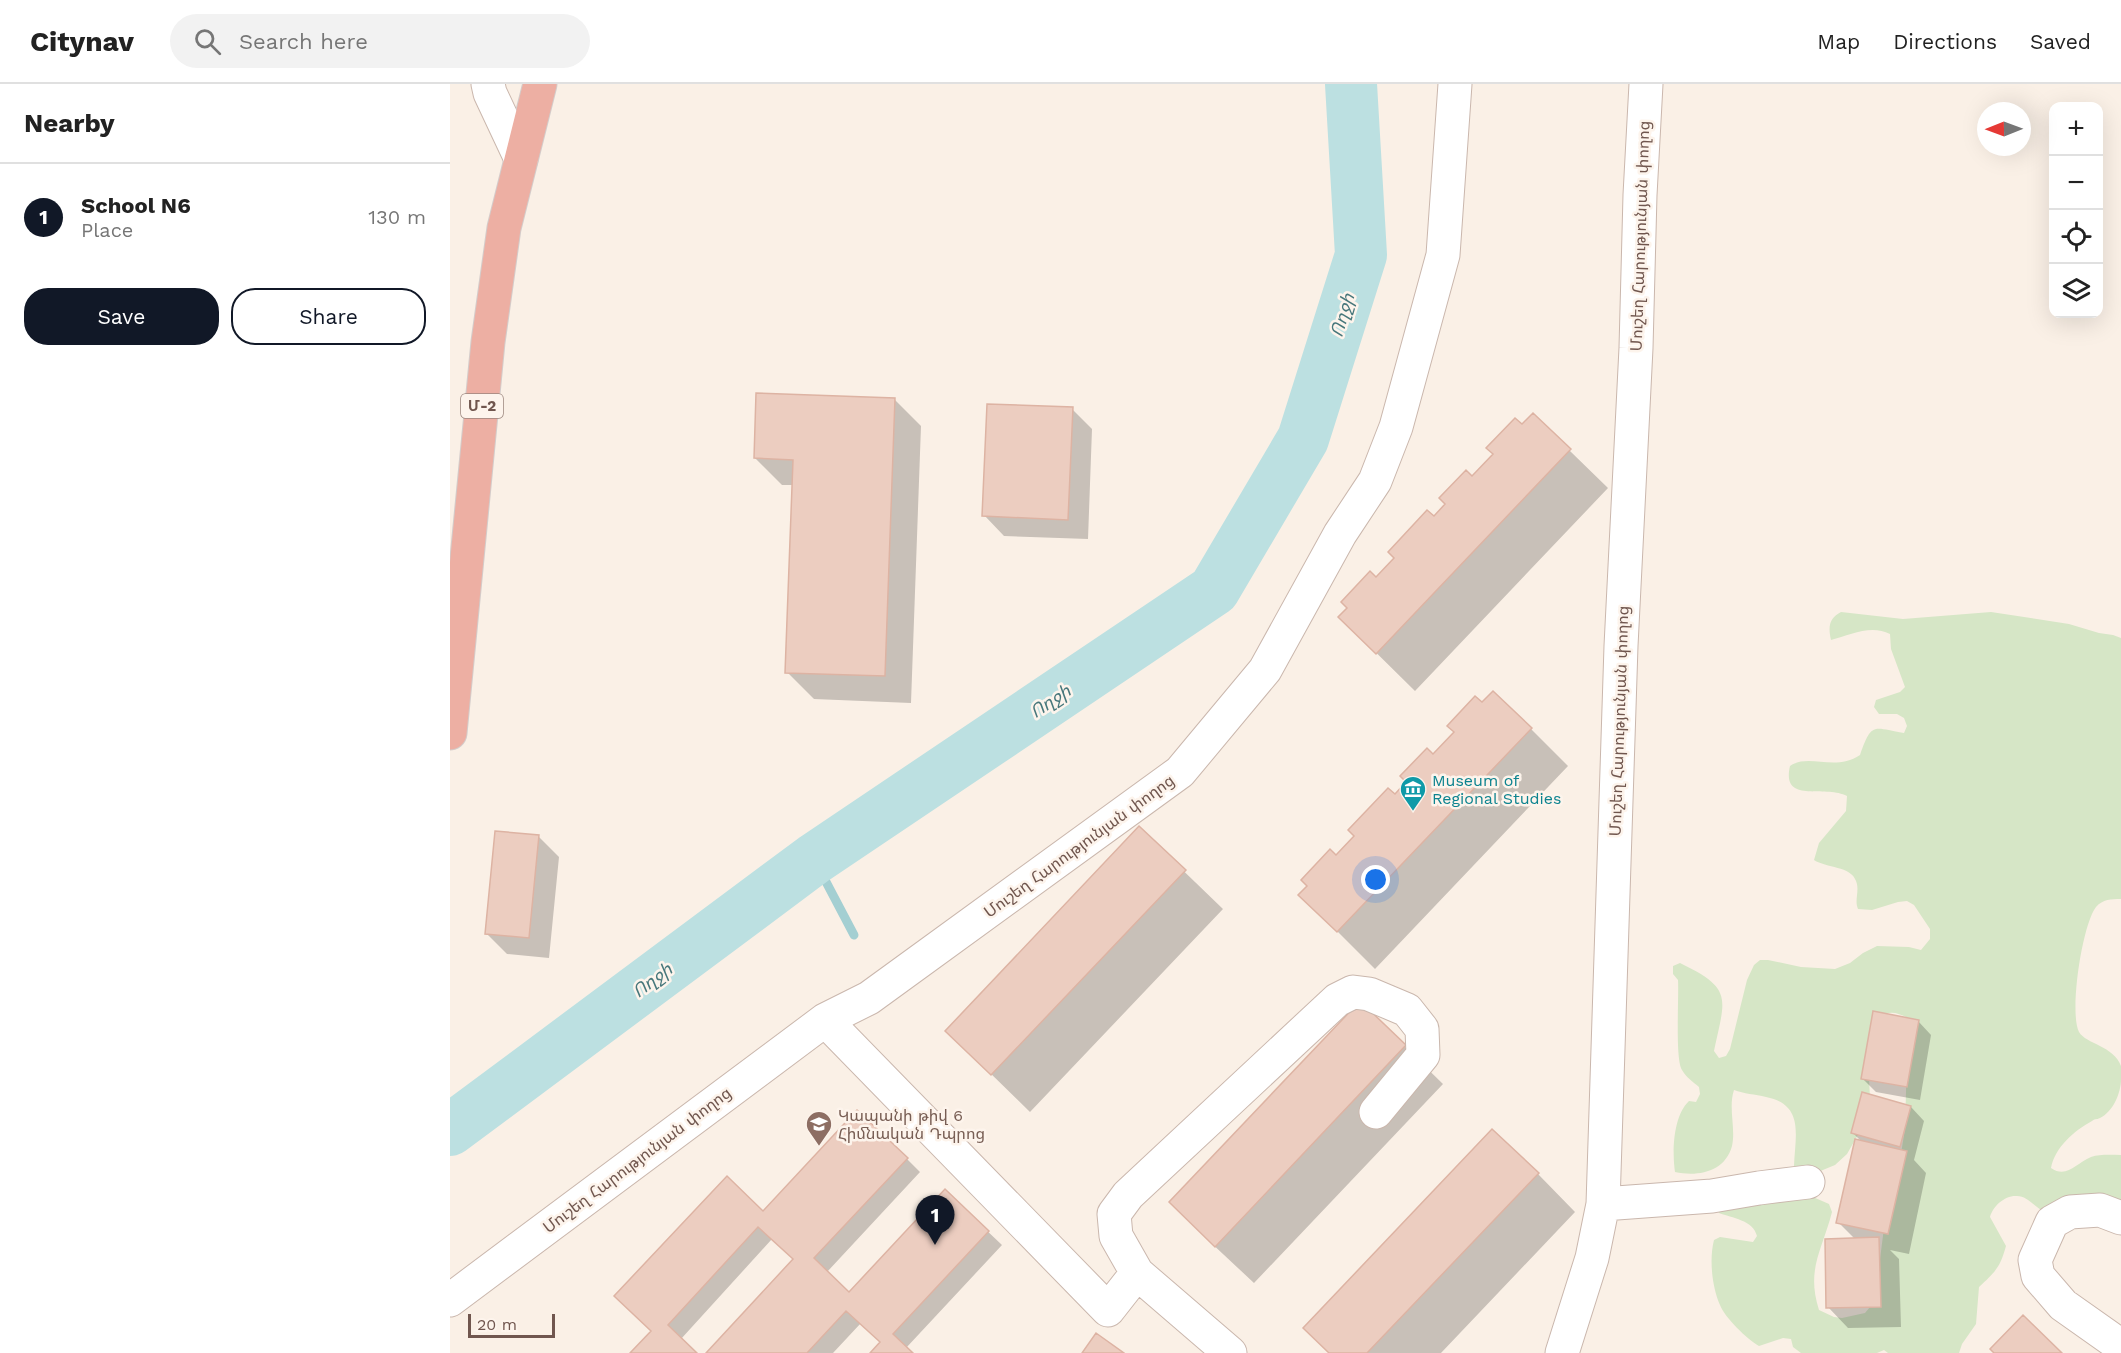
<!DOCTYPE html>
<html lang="en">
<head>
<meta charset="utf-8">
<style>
  body { margin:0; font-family:"Work Sans","Noto Sans Armenian",sans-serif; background:#f2f2f2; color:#222 }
  .controls { position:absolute; right:18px; top:18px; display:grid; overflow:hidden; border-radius:12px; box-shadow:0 6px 24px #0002 }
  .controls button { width:54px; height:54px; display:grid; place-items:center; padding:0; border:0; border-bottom:2px solid #e0e0e0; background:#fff; color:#222; font:30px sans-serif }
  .compass { position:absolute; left:1527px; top:18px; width:54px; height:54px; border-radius:50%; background:#fff; box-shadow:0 6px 24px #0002; rotate:269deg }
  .scale { position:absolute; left:18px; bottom:15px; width:87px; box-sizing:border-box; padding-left:6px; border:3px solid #70564e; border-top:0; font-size:16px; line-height:21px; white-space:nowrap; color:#70564e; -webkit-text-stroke:4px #fdf4ec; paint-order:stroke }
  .you { position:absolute; left:926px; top:796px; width:21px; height:21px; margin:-15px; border:4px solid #fff; border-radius:50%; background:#1a73e8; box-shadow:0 0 0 9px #1a73e833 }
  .badge { display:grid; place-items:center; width:39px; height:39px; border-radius:50%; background:#111827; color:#fff; font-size:20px; font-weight:700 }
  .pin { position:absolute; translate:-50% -50px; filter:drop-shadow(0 2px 3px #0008) }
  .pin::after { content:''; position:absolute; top:32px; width:21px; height:18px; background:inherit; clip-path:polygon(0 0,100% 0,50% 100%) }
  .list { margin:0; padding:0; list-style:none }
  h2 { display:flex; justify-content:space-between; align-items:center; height:78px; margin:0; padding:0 24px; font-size:26px }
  h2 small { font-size:20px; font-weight:400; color:#767676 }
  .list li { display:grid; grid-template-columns:39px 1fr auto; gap:18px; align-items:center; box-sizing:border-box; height:108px; padding:0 24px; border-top:2px solid #e0e0e0 }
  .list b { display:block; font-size:22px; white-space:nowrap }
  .list p { margin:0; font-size:20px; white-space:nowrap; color:#767676 }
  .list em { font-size:20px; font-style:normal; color:#767676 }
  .actions { display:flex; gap:12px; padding:18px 24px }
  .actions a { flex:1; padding:14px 0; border:2px solid #111827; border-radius:24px; text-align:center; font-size:21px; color:#111827 }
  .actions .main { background:#111827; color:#fff }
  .icon { flex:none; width:33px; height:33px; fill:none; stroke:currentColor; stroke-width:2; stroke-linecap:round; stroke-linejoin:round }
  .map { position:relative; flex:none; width:1671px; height:1269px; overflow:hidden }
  header { display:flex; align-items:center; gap:36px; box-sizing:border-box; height:84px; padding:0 30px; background:#fff; border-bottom:2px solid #e0e0e0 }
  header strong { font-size:28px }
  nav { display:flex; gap:33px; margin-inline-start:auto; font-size:21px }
  .search { width:420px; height:54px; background:#f2f2f2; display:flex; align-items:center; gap:15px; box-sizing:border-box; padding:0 21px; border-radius:33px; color:#767676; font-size:22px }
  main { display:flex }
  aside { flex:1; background:#fff }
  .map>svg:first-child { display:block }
  .green { fill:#d6e6c6 }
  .shadow { fill:#0003 }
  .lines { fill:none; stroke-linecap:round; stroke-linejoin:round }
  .stream { stroke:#a4cfd2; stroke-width:9 }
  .river { stroke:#bce0e1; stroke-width:52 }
  .building { fill:#eccdc0; stroke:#ddb3a3; stroke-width:1.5 }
  .minor-casing { stroke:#cab7ad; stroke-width:35 }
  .highway-casing { stroke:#d4ccca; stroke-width:35 }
  .minor { stroke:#fff; stroke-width:33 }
  .highway { stroke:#edafa3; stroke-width:33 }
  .labels { text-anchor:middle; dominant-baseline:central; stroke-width:5; stroke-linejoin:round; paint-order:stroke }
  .shield { fill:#fdf4ec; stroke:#9a857d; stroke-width:1.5 }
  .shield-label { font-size:15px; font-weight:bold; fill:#70564e }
  .street-label { font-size:16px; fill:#70564e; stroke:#fdf4ec }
  .culture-label { font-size:16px; fill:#0d838f; stroke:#fdf4ec; text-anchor:start }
  .education-label { font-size:16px; fill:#785e54; stroke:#fdf4ec; text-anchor:start }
  .water-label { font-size:18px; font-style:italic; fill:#47777b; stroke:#fdf4ec }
</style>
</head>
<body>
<header>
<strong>Citynav</strong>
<div class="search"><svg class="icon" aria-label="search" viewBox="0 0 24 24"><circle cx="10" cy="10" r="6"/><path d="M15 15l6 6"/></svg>Search here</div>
<nav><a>Map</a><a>Directions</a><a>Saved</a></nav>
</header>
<main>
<aside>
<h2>Nearby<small></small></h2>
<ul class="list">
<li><span class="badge">1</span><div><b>School N6</b><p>Place</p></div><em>130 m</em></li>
</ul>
<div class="actions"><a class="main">Save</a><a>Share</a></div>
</aside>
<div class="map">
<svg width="1671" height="1269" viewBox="0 0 1671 1269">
  <rect width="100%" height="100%" fill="#faf0e6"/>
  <path class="green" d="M1391,528L1453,535L1541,528L1619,540L1649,549L1663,551L1671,554V815C1661,815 1653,815 1646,823C1632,841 1619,929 1629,948C1636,960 1664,962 1671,982C1671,985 1671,992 1671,995C1671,1009 1663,1028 1650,1034C1646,1036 1646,1034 1642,1037C1624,1047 1605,1063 1601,1084C1617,1095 1626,1079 1641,1073C1650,1070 1661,1071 1671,1071V1150C1646,1140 1620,1136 1595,1128C1585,1124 1578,1112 1567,1112C1555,1111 1543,1122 1540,1133L1556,1162C1550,1184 1545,1188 1529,1203L1526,1240L1512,1260L1509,1269H1438L1434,1266L1427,1269H1351L1343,1263L1341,1255L1333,1254L1309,1262C1297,1255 1275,1234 1270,1221C1262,1203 1259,1175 1264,1156L1270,1153L1303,1158L1307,1152C1303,1136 1282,1134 1269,1129L1266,1122L1363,1113L1379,1120L1382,1128C1372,1167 1356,1185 1369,1226L1384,1233L1392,1234L1415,1229L1420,1223L1429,1183L1434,1144L1448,1088L1455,1045L1458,934C1446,928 1439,926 1427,934L1419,994L1420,1015L1409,1049L1397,1070L1385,1081L1368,1088L1344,1082C1345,1052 1355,1021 1316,1013C1305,1010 1294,1010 1284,1006C1278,1024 1286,1044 1282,1062C1275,1088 1248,1093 1225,1088C1222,1068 1223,1032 1239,1017L1246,1018L1250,1010L1249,1003C1243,998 1236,993 1232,986C1225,975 1229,913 1228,896L1223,890V882L1230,879C1284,905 1275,914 1264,967L1269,974L1276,972L1280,965L1297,896L1304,881L1310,876H1318L1351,883L1385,885L1400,879L1413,869L1427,862L1459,863L1471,866L1480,855V845L1464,821L1457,817L1448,818L1422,826L1408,825C1404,816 1410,807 1406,797C1401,782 1376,784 1364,776L1369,759L1396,727L1397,712C1375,700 1331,721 1340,682C1359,669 1385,688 1410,671C1422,637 1423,644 1454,649L1457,642L1454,634L1447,630H1429L1424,623L1426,616L1450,608L1455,603L1441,565L1440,550C1421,540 1400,551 1381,556C1378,543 1379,534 1391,528Z"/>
  <path class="shadow" d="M444,315L471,342L461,619L364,615L337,588L343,401H332L305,374Z
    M622,325L642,345L638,455L554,452L534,431Z
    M1083,331L1158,404L965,607L890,533Z
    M1081,645L1118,682L925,885L851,811L983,672Z
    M689,744L773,825L580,1028L535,984Z
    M89,753L109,773L99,874L57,870L36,849Z
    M910,919L993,1000L804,1199L758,1156Z
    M1468,937L1481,951L1470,1016L1426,1008L1412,994Z
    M1461,1023L1474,1037L1464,1076L1476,1089L1459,1170L1440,1166L1449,1175L1451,1243L1398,1244L1378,1223L1405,1155L1388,1138L1412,1058L1403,1049Z
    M457,1075L470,1088L377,1188L399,1210L495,1107L552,1161L456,1264L461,1269H422L432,1258L411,1239L383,1269H258L344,1176L322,1155L231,1255L245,1269H182L313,1129Z
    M1088,1090L1125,1128L991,1269H880Z"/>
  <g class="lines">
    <path class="stream" d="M364,775L404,851"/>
    <path class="river" d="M0,1046L364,775L764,506L853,355L911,171L901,0"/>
  </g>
  <path class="building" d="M306,309L445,314L435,592L335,589L343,376L304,374Z
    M537,320L623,323L618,436L532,432Z
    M1083,329L1121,365L926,570L888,533L897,524L891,518L920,487L926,493L944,474L938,468L977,426L984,432L995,420L989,414L1016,386L1022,392L1043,370L1036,364L1065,334L1072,340Z
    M1043,607L1082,644L887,848L848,811L857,802L851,796L880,765L886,771L904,752L898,746L938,704L945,710L956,698L950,692L977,664L983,670L1004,648L997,642L1025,612L1032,618Z
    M689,742L736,786L541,991L495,947Z
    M45,747L89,751L79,854L35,850Z
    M910,917L956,961L765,1163L719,1118Z
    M1423,927L1469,936L1457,1003L1411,995Z
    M1412,1008L1461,1022L1450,1063L1401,1049Z
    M407,1026L458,1074L364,1174L399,1208L495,1105L539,1147L443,1250L463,1269H420L430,1258L396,1227L357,1269H256L343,1175L308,1143L218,1241L247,1269H180L201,1247L164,1212L277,1092L313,1127Z
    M1042,1045L1089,1089L917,1269H879L853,1244Z
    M1405,1055L1457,1067L1438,1150L1386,1139Z
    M1429,1153L1431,1223L1376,1224L1375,1155Z
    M1573,1231L1612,1269H1544L1540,1265Z
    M646,1249L674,1269H632Z"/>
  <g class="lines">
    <g class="minor-casing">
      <path id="minor" d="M38,0L40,9L71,75
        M375,936L658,1226L687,1189
        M1153,1120L1262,1112L1309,1104L1358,1098
        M1671,1134L1650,1126L1620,1128L1602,1138L1585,1176L1588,1192L1613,1221L1671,1262
        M0,1216L375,936L419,914L730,688L815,586L890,450L925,397L946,343L993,171L1005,0
        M780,1269L687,1189L666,1152L664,1130L678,1111L887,916L903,908L919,910L957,926L972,945L973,971L926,1028
        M1112,1269L1142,1174L1153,1120L1171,562L1186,264L1190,111L1196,0"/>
    </g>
    <g class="highway-casing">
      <path id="highway" d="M0,649L38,258L54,144L90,0"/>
    </g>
    <use href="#minor" class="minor"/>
    <use href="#highway" class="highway"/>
  </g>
  <defs>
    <g id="museum-pin" transform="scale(1.35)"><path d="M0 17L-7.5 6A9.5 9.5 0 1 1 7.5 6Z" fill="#0f9aa8" stroke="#fdf4ec"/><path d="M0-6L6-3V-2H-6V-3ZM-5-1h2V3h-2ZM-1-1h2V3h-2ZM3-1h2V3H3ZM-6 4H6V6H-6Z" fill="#fff"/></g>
    <g id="school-pin" transform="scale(1.35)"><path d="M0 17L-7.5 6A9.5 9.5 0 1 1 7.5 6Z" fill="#8d6e63" stroke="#fdf4ec"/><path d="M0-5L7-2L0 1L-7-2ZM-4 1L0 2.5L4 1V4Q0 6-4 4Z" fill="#fff"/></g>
  </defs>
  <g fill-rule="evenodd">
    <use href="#museum-pin" x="963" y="705"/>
    <use href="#school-pin" x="369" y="1040"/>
  </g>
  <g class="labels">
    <rect class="shield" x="11" y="310" width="42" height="24" rx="4.5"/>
    <g class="shield-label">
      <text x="32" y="322">Մ-2</text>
    </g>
    <g class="street-label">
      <text transform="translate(1190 152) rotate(-88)">Մուշեղ Հարությունյան փողոց</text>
      <text transform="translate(1169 637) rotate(-88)">Մուշեղ Հարությունյան փողոց</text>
      <text transform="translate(629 762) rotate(-36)">Մուշեղ Հարությունյան փողոց</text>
      <text transform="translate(187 1076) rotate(-37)">Մուշեղ Հարությունյան փողոց</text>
    </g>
    <g class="culture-label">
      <text x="982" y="696">Museum of<tspan x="982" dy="18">Regional Studies</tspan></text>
    </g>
    <g class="education-label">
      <text x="388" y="1031">Կապանի թիվ 6<tspan x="388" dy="18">Հիմնական Դպրոց</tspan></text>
    </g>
    <g class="water-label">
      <text transform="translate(892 231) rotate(-73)">Ողջի</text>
      <text transform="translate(600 617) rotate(-34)">Ողջի</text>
      <text transform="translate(202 896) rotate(-37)">Ողջի</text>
    </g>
  </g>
</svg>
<div class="controls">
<button>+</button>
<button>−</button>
<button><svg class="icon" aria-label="locate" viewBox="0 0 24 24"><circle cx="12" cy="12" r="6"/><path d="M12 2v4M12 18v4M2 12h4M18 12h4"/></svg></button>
<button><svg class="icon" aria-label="layers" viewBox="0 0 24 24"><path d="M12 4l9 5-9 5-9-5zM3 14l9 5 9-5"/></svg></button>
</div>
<svg class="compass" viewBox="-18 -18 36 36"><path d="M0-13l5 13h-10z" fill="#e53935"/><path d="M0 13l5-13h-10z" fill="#767676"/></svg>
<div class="scale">20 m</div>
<div class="you"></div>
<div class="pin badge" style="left:485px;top:1161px">1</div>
</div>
</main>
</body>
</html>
